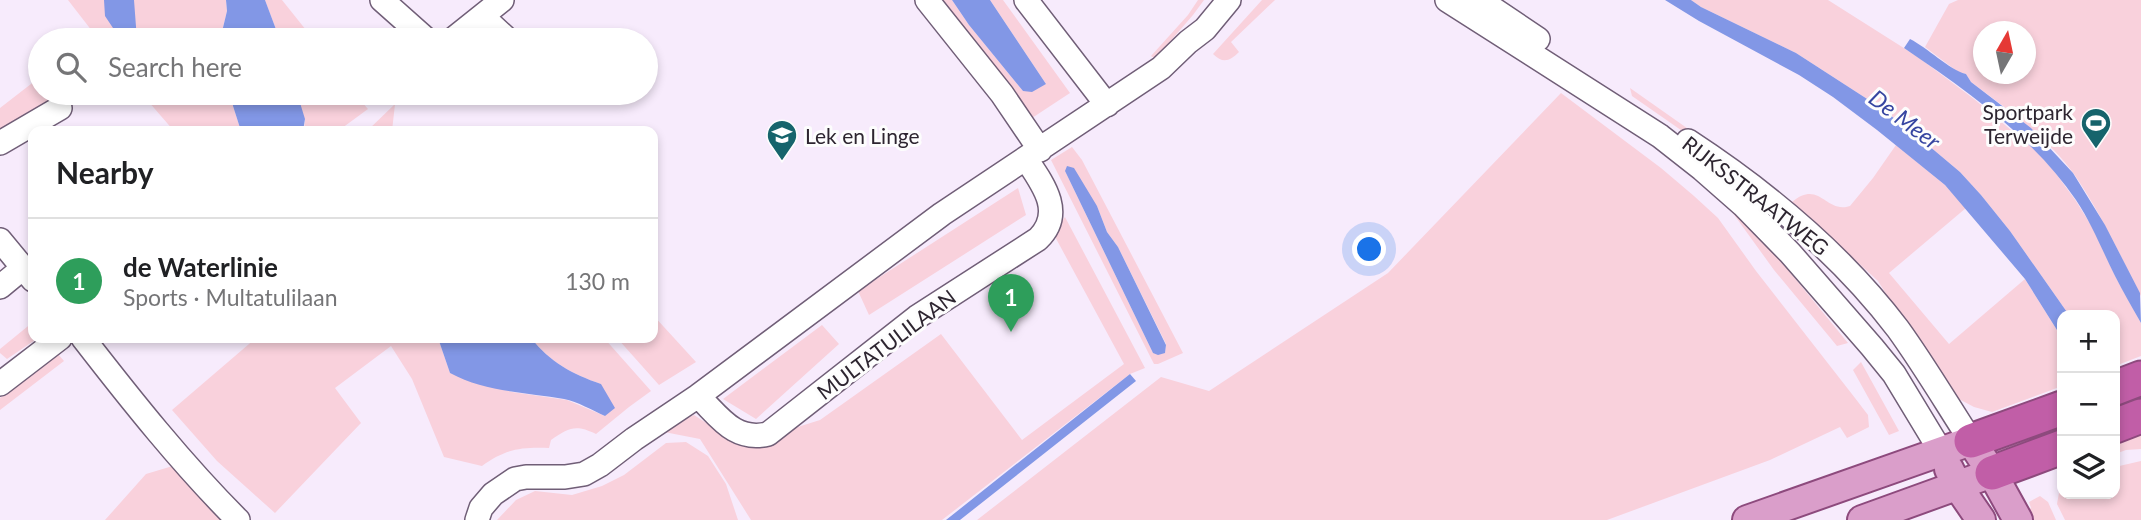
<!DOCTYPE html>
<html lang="en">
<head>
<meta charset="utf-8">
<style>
  body { margin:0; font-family:Lato,sans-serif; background:#f2f2f2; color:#202124 }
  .controls { position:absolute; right:21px; bottom:21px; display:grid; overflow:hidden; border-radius:14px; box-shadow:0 4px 10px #0003 }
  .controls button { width:63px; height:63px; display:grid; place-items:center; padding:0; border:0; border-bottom:2px solid #e0e0e0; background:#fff; color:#202124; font:35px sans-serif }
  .compass { position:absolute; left:1973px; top:21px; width:63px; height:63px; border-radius:50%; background:#fff; box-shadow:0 4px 10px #0003; rotate:9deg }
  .you { position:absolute; left:1370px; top:250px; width:24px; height:24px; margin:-18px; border:5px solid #fff; border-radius:50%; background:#1a73e8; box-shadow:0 0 0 10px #1a73e833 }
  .badge { display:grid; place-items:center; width:46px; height:46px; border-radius:50%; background:#b45309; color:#fff; font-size:23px; font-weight:700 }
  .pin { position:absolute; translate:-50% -58px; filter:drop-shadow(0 2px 4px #0008) }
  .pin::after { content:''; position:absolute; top:37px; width:24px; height:21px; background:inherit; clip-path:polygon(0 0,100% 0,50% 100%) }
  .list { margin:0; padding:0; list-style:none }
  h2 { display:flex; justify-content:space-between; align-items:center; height:91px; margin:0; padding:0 28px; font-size:30px }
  h2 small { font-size:23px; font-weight:400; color:#757577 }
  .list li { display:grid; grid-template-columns:46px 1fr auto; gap:21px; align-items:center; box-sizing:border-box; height:126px; padding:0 28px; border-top:2px solid #e0e0e0 }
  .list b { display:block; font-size:26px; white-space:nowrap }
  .list p { margin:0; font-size:23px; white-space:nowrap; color:#757577 }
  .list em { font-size:23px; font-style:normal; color:#757577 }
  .icon { flex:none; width:38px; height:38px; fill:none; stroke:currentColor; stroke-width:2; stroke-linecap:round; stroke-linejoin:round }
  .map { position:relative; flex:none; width:2141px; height:520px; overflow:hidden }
  .search { position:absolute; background:#fff; box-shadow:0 4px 10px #0003; left:28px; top:28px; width:630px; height:77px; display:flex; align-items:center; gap:18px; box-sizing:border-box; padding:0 24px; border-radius:38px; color:#757577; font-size:26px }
  .panel { position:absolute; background:#fff; box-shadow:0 4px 10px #0003; left:28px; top:126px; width:630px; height:217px; border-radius:14px }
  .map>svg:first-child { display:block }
  .green { fill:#f9d1dc; fill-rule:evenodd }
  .water { fill:#8297e6 }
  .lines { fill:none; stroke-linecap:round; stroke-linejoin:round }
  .minor-casing { stroke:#705e77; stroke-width:26 }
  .major-casing { stroke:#8d4a7d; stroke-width:32 }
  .highway-casing { stroke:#8d4a7d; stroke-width:37 }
  .minor { stroke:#fff; stroke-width:23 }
  .major { stroke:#da9eca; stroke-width:28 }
  .highway { stroke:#c15ea7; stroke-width:33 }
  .labels { text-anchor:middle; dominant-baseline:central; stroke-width:6; stroke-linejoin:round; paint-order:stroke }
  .poi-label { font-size:21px; fill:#2d2530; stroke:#fdfdfd; text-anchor:end }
  .street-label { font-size:21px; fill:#2d2530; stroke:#fdfdfd }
  .water-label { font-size:23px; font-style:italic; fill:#3645a1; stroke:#fdfdfd }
</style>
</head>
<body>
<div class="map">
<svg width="2141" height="520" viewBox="0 0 2141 520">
  <rect width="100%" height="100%" fill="#f7ebfc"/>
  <path class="green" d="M68,0H226L227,11L220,40H99Z
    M265,0H282L314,40H280Z
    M934,0H952L969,25L1023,91L1046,84L990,0H1003L1070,93L1032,118H1026Z
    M1198,0H1204L1193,15L1155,59L1151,56L1188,15Z
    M1262,0H1275L1231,42L1239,52C1230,61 1223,64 1213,54Z
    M1691,0H1828L1918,57L1974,99L2035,150L2054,171L2076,201L2094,230L2115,276L2141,323V356L2115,366V315H2069L2010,231L1981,195L1960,172L1916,135L1878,106L1796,53L1701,7Z
    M1958,0H2141V296C2120,255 2100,212 2074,174C2047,137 2007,109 1971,82L1966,74L1958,72L1925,47L1949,4ZM1983,32H2025V74H1983Z
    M40,77V93H51L48,107L0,133V108Z
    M1630,88L1792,202C1820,179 1825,214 1850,206L1873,178L1896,145L1945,185L1966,208L1889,273L1949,344L2025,279L2062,338V386L1992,412L1974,407L1957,398L1926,358L1878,281L1793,203L1788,208L1711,151L1632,96Z
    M141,93H232L233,106L241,131H174Z
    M296,93H354L368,109L338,131H304L305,120Z
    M1561,93L1661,168L1694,196L1718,218L1756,271L1855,398L1868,415L1869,427L1847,438L1840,427L1770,460L1607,520H977L1161,377L1209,391L1388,273Z
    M395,104L392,131H367Z
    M1072,147L1082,160L1183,353L1158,364H1154L1051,160ZM1065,171L1097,206L1107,232L1118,247L1166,344L1165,353H1153Z
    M1018,188L1026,215L869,315L858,291Z
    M1733,203L1848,343L1837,346L1774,270L1727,205Z
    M1065,217L1145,368L1130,374L942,520H751L700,439L659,431L694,415L740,445L820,420L941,334L1022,440L1124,364L1053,233Z
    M653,315L696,362L659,385L617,338H653Z
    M33,322V338H38L7,359L0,353V349Z
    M822,325L839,344L756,419L723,399Z
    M256,338H438L450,373L512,392L567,400L605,416L601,384C572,374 550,362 531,338H604L651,391L629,407L596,434C575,424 569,428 551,440L549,448C521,447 505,449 482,466L444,457L412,379L391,346L335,388L361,423L275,513L217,461L172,410Z
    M58,354L64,361L0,410V398Z
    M1861,362L1899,431L1889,435L1853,370Z
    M2141,427V449L2126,450L2115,454V437Z
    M686,442L708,456L726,484L738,520H497L516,500L535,491L572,495L602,486L624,475L666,443Z
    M2141,461V520H2065L2057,504L2060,487L2062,486V494H2115V467Z
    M176,465L227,520H105L146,474Z
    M2040,496L2048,502L2056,520H2028L2025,511L2031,508L2029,502Z"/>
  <path class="water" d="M104,0H134L137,40H121L105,16Z
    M226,0H265L280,40H220L227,11Z
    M952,0H990L1046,84L1032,92L1023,91L969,25Z
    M1665,0H1691L1701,7L1796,53L1878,106L1916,135L1960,172L1981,195L2010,231L2069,315H2062V338L2025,279L1945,185L1877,130L1833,97L1799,75L1699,21Z
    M1910,39C1928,48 1948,69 1966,74L1971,82L2031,128L2073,173L2105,225L2140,293L2141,323C2132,307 2123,292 2115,276C2102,250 2092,224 2076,200C2033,137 1966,90 1904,48Z
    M232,93H297L305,119L303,131H241L233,106Z
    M1067,166L1074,168L1097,206L1107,232L1118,247L1166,345L1165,353L1158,355L1153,353L1065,171Z
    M438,338H531C550,362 572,374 601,384L615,408L605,416C592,410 578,402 564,399C525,392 485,392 450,373Z
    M1130,374L1136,381L960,520H946Z"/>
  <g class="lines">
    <g class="minor-casing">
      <path id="minor" d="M382,0L427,40
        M927,0L1002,94L1040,150
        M1026,0L1107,105
        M1447,0L1660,136L1702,169L1743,205L1790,253L1872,347L1894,374L1940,450
        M1480,0L1538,39
        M482,16L508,40
        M452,40L502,0
        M1688,141C1766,192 1841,254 1898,329C1924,365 1947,404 1971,441
        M0,143L60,108
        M0,240L33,280
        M0,287L23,268
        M83,338C131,400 182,464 238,520
        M0,384L60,338
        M698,396C719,416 734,442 768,434L917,317L1038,239C1065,213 1043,184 1026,159
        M477,520L481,508L493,494L515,479L526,477H565L584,474L600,465L634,439L698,396L942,214L1161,68L1188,42L1205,29L1229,0"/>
    </g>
    <g class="major-casing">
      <path id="major" d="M1949,469L1957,485L1981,520
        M1747,520L1971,441L1992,473L2018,520
        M1862,520L1992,473"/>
    </g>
    <g class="highway-casing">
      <path id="highway" d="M2115,388L2141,378
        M2115,426L2141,416
        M1971,441L2062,408
        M1992,473L2062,447"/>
    </g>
    <use href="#minor" class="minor"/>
    <use href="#major" class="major"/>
    <use href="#highway" class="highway"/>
  </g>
  <defs>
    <g id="stadium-pin" transform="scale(1.575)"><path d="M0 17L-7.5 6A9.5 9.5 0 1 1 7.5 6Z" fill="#16646c" stroke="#fdfdfd"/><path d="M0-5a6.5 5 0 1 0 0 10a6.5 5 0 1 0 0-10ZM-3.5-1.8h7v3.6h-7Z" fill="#fff"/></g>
    <g id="school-pin" transform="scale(1.575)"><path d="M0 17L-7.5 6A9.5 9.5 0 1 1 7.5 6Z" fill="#16646c" stroke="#fdfdfd"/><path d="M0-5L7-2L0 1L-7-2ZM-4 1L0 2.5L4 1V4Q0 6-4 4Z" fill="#fff"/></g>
  </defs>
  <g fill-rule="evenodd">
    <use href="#stadium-pin" x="2096" y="123"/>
    <use href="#school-pin" x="782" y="135"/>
  </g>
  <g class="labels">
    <g class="poi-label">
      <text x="2073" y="111">Sportpark<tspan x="2073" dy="24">Terweijde</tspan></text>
      <text x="805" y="135" text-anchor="start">Lek en Linge</text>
    </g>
    <g class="street-label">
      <text transform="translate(1756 195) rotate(38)">RIJKSSTRAATWEG</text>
      <text transform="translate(886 344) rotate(-37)">MULTATULILAAN</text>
    </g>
    <g class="water-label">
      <text transform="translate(1905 119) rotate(37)">De Meer</text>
    </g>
  </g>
</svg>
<div class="controls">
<button>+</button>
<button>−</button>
<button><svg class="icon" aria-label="layers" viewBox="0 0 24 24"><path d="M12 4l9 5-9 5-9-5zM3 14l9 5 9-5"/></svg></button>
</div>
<svg class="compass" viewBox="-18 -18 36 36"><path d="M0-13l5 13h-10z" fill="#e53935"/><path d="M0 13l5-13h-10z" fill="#757577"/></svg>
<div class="you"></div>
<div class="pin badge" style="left:1011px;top:332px;background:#2e9e5b">1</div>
<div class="search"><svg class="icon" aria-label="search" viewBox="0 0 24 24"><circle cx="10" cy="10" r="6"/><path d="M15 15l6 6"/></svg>Search here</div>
<section class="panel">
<h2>Nearby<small></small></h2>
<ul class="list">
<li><span class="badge" style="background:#2e9e5b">1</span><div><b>de Waterlinie</b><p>Sports · Multatulilaan</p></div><em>130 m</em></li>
</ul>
</section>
</div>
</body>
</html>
